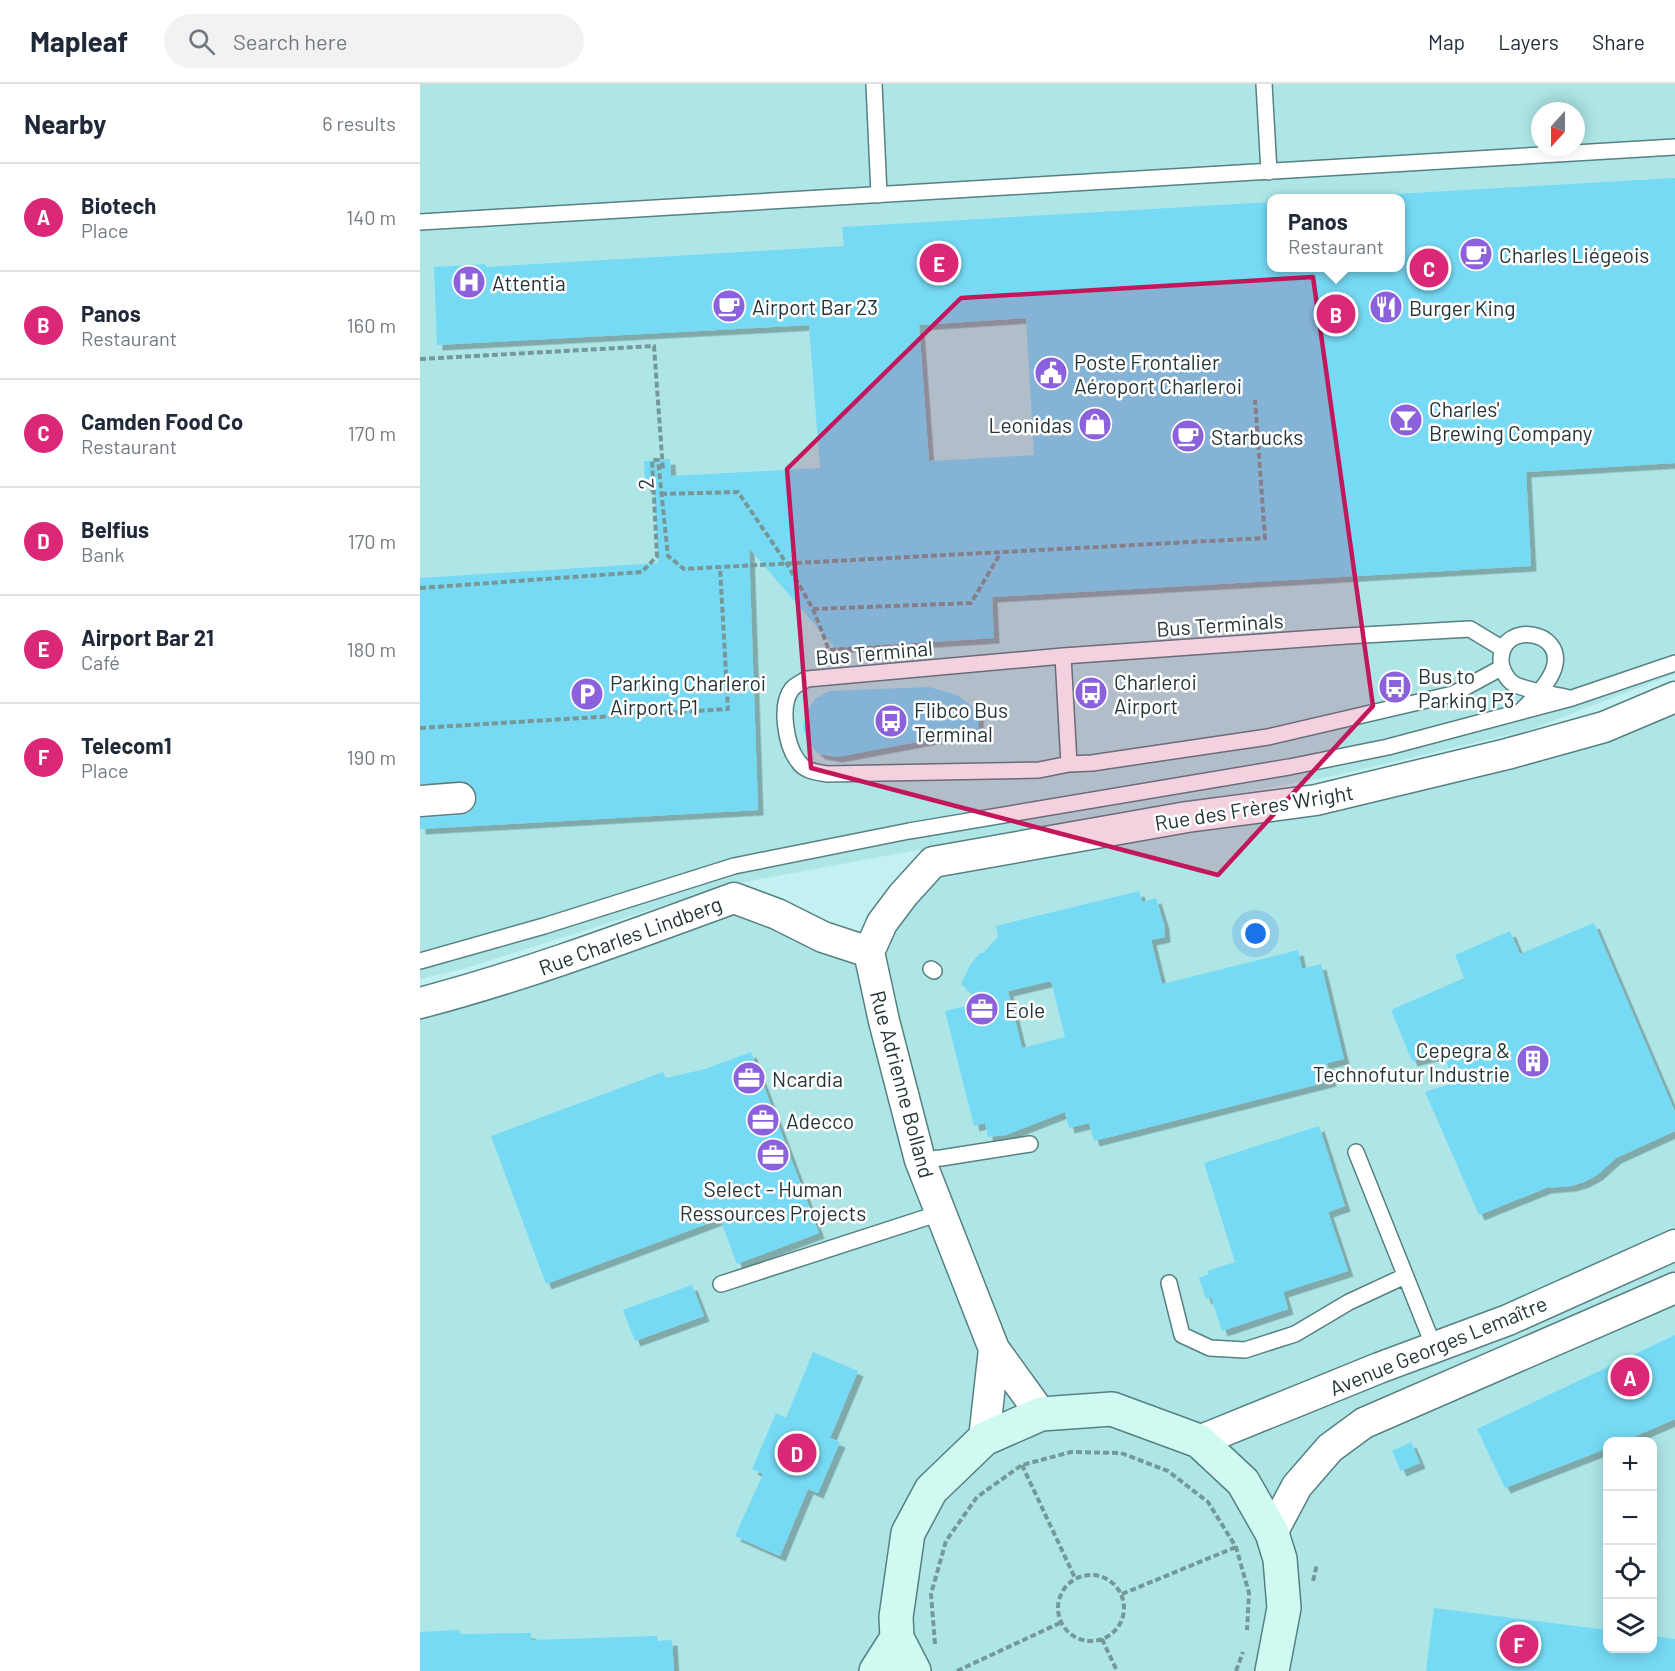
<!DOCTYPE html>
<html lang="en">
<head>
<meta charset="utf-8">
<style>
  body { margin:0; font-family:Barlow,sans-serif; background:#f2f2f3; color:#1f2937 }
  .controls { position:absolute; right:18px; bottom:18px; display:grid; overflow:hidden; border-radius:12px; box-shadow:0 3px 15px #0003 }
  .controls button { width:54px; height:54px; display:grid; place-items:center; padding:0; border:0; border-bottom:2px solid #e0e1e3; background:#fff; color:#1f2937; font:30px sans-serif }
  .compass { position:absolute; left:1111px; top:18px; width:54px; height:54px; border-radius:50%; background:#fff; box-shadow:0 3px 15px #0003; rotate:201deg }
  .you { position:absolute; left:836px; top:850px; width:21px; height:21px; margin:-15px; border:4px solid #fff; border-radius:50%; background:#1a73e8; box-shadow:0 0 0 9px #1a73e833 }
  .badge { display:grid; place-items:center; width:39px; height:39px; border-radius:50%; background:#db2777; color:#fff; font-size:20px; font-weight:700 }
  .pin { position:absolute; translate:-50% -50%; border:3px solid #fff; box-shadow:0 2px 6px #0006 }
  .popup { position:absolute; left:847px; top:110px; width:138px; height:78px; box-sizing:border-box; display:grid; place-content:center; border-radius:12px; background:#fff; filter:drop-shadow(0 2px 4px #0005); font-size:20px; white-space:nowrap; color:#747a83 }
  .popup b { font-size:22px; color:#1f2937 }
  .popup::after { content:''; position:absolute; left:50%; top:100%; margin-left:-12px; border:12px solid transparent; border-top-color:#fff }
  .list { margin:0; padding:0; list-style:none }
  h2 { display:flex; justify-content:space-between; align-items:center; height:78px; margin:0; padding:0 24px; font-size:26px }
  h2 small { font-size:20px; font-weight:400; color:#747a83 }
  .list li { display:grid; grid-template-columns:39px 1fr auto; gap:18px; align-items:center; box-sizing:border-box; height:108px; padding:0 24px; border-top:2px solid #e0e1e3 }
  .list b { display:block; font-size:22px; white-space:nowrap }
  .list p { margin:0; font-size:20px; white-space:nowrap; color:#747a83 }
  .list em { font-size:20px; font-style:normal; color:#747a83 }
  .icon { flex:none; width:33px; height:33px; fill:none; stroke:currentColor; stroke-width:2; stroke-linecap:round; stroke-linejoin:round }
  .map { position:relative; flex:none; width:1255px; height:1587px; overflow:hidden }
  header { display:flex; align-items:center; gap:36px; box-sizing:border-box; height:84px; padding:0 30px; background:#fff; border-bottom:2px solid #e0e1e3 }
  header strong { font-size:28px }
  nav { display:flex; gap:33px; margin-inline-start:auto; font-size:21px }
  .search { width:420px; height:54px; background:#f2f2f3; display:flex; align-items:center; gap:15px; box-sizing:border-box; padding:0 21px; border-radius:33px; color:#747a83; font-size:22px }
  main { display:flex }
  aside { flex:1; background:#fff }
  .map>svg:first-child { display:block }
  .built { fill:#aee6e7; fill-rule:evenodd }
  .building { fill:#76daf5; fill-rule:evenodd; filter:url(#shadow) }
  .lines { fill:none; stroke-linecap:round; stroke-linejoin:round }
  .lane-casing { stroke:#568081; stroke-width:18 }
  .street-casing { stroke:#568081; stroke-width:33 }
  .secondary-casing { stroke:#568081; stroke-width:36 }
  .path { stroke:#779898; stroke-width:4; stroke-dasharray:6 3; stroke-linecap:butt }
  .lane { stroke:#fff; stroke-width:15 }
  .street { stroke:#fff; stroke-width:30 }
  .secondary { stroke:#cffaf2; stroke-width:33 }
  .marked { fill:#c2185b; fill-opacity:0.2; stroke:#c2185b; stroke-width:4.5; stroke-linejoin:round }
  .labels { text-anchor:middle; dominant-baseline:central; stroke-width:5; stroke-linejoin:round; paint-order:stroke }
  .poi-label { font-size:21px; fill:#233536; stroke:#fff; text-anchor:start }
  .street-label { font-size:21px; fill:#233536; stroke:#fff }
</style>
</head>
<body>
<header>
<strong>Mapleaf</strong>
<div class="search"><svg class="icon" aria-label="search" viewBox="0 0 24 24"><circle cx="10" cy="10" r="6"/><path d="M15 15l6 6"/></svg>Search here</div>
<nav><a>Map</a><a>Layers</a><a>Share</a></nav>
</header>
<main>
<aside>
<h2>Nearby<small>6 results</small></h2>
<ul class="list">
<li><span class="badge">A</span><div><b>Biotech</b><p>Place</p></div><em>140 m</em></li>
<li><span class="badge">B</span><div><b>Panos</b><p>Restaurant</p></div><em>160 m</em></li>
<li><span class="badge">C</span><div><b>Camden Food Co</b><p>Restaurant</p></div><em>170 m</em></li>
<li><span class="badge">D</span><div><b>Belfius</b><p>Bank</p></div><em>170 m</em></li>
<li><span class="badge">E</span><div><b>Airport Bar 21</b><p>Café</p></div><em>180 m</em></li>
<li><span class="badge">F</span><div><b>Telecom1</b><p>Place</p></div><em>190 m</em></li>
</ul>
</aside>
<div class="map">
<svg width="1255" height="1587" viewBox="0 0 1255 1587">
  <defs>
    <filter id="shadow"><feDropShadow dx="5.5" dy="5.5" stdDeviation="0" flood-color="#0004"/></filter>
  </defs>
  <rect width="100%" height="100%" fill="#c3f1f1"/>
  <path class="built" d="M0,0H1255V590L1109,646L904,694L492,767L308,801L43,885L0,895ZM1120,27H1156V63H1120ZM852,115H980V184H852Z
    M1255,613V1587H0V919L314,814L449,868L513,778L781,744ZM1188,1358H1232V1564H1188Z"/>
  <path class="building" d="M1255,94V379L1106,388L1111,482L572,513L574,554L415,564L329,464L338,726L0,745V734L41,731L49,729L55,722L57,713L54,704L47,698L39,697L0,700V494L238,479L234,402L225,403L224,377L250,375L251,392L400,384L389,241L17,261L14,183L65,180L66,183L424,162L422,143L852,118V183H981V114H908ZM606,234L614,371L509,377L499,241Z
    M509,603L537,611L548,619L558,630L559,650L534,651L417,673L400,670L388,659L383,644L387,627L395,615L409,607Z
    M719,807L722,818L736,814L744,840L745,853L731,856L742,900L878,866L882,885L901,880L924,975L907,979L911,997L674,1057L669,1039L649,1044L645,1028L586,1051L568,1053L565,1039L554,1042L525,927L562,918L541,900L550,881L560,869H563L578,853L576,842ZM631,897L645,953L602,964L588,907Z
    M1174,839L1255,1028V1047L1196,1074L1177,1091L1164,1098L1151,1102L1126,1104L1059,1131L1005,1008L1033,999L1024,969L992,977L971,926L1044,894L1035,871L1090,847L1100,870Z
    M331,968L399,1149L317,1180L300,1135L126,1200L71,1052L243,988L246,994L285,985Z
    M899,1042L925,1122L908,1128L928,1187L863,1208L868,1225L802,1247L791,1213L786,1215L779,1194L789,1190L787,1187L815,1178L784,1079Z
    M272,1201L284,1232L215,1257L203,1226Z
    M1255,1251V1335L1202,1358H1188V1364L1085,1404L1057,1345Z
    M393,1268L438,1287L410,1354L420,1358L398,1409L388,1405L360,1472L315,1452L343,1390L332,1385L356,1329L366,1334Z
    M991,1358L1000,1379L981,1387L972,1367Z
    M1014,1524L1188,1546V1564H1233V1552L1255,1555V1587H1006Z
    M39,1546L40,1550L111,1549V1556L237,1552L238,1557L252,1556L254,1587H0V1548Z"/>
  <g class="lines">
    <g class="lane-casing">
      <path id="lane" d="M454,0L459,111
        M844,0L849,88
        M0,138L1255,63
        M643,572L387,595C382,598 375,601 372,605C359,621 366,662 378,677C384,687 396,688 407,690L619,686L649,680
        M1081,584L1033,610L848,653L672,679L649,680L643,572L926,552L1050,545L1083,565
        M1100,628C1112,616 1129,600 1134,584C1146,546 1080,536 1081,577C1081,585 1087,596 1094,600C1104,606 1136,611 1149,614
        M0,877L124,842L314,782L489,747L869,683L968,663L1152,614L1255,579
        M511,885L514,887
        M936,1068L1014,1263
        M500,1076L521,1074L610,1060
        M749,1199L762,1251L790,1264L825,1266L875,1250L929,1218L985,1192
        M301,1200L520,1129"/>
    </g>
    <g class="street-casing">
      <path id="street" d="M0,717L40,714
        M449,868L462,839L483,811L513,778L767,733L896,716L1087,670L1184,643L1255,613
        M449,868L464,937L500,1076L574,1265L621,1330
        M0,919C107,891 210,852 314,814L357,830L403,853L449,868
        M564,1355L574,1265
        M779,1357L959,1284L1088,1236L1255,1161
        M852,1449L877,1402L910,1364L944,1339L1255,1204"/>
    </g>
    <g class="secondary-casing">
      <path id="secondary" d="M456,1587L477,1554
        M494,1587L477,1554L476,1533L488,1449L511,1406L564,1355L621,1330L692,1325L779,1357L823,1398L852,1449L860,1475L864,1524L852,1587"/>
    </g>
    <path class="path" d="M0,275L234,262L243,386
      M241,410L318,408L367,480L393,525L409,566L517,560
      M0,504L222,488L237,472L232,376H238L248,472L264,485L845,454L835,316
      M393,525L551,519L580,470
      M0,644L308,625L300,483
      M602,1381L655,1494
      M638 1524a33 33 0 1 1 66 0a33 33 0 1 1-66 0Z
      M893,1497L897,1480
      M702,1510L816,1463
      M682,1555L697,1587
      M515,1560L511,1510L526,1457L557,1413L602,1381L651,1368L701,1369L748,1387L788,1418L816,1463L829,1509L827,1546
      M537,1587L642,1538
      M816,1587L823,1568"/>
    <use href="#lane" class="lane"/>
    <use href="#street" class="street"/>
    <use href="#secondary" class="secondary"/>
  </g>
  <path class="marked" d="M893,193L953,622L798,791L391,684L367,385L541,214Z"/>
  <defs>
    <g id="cafe-disc" transform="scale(1.725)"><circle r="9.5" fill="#8b61dc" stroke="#fff"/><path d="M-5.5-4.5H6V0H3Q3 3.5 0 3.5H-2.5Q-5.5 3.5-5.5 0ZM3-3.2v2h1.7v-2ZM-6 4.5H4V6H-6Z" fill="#fff"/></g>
    <g id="hospital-disc" transform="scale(1.725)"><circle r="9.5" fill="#8b61dc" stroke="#fff"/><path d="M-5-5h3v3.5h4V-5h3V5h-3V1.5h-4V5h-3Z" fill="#fff"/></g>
    <g id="restaurant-disc" transform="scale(1.725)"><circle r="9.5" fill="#8b61dc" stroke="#fff"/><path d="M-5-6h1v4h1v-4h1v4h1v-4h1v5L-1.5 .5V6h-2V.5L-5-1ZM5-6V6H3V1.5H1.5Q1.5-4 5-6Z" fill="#fff"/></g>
    <g id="civic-disc" transform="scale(1.725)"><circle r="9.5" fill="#8b61dc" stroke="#fff"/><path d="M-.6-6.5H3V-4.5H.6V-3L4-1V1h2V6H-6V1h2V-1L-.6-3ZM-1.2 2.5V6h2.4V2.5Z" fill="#fff"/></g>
    <g id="bar-disc" transform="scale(1.725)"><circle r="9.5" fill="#8b61dc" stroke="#fff"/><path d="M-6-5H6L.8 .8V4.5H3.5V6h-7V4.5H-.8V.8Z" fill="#fff"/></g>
    <g id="shop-disc" transform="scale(1.725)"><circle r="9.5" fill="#8b61dc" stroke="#fff"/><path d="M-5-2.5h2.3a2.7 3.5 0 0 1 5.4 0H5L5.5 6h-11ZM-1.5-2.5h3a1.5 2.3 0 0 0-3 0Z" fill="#fff"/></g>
    <g id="bus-disc" transform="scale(1.725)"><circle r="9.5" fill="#8b61dc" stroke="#fff"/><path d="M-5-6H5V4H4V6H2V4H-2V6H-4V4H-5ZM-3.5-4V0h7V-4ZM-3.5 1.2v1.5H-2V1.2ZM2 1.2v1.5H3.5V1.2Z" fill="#fff"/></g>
    <g id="parking-disc" transform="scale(1.725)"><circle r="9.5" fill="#8b61dc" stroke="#fff"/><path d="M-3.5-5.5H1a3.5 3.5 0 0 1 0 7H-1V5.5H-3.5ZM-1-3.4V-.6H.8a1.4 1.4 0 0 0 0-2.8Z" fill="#fff"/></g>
    <g id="office-disc" transform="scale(1.725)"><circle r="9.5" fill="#8b61dc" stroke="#fff"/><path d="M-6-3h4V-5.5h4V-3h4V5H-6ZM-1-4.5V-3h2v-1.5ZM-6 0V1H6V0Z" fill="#fff"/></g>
    <g id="building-disc" transform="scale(1.725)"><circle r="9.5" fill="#8b61dc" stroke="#fff"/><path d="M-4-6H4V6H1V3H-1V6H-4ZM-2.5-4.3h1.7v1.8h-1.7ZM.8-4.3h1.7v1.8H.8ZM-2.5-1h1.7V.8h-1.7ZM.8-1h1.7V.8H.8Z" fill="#fff"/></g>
  </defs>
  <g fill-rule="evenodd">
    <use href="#cafe-disc" x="1056" y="170"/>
    <use href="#hospital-disc" x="49" y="198"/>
    <use href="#cafe-disc" x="309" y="222"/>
    <use href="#restaurant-disc" x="966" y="223"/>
    <use href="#civic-disc" x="631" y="289"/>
    <use href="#bar-disc" x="986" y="336"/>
    <use href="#shop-disc" x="675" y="340"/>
    <use href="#cafe-disc" x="768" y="352"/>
    <use href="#bus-disc" x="975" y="603"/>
    <use href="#bus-disc" x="671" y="609"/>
    <use href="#parking-disc" x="167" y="610"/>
    <use href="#bus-disc" x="471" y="637"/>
    <use href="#office-disc" x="562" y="925"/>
    <use href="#building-disc" x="1113" y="977"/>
    <use href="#office-disc" x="329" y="994"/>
    <use href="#office-disc" x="343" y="1036"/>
    <use href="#office-disc" x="353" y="1071"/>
  </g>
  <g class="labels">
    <g class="poi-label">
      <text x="1079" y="170">Charles Liégeois</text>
      <text x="72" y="198">Attentia</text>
      <text x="332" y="222">Airport Bar 23</text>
      <text x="989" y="223">Burger King</text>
      <text x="654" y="277">Poste Frontalier<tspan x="654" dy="24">Aéroport Charleroi</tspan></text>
      <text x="1009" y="324">Charles'<tspan x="1009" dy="24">Brewing Company</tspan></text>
      <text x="652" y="340" text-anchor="end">Leonidas</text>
      <text x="791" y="352">Starbucks</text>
      <text x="998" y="591">Bus to<tspan x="998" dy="24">Parking P3</tspan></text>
      <text x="694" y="597">Charleroi<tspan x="694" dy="24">Airport</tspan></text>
      <text x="190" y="598">Parking Charleroi<tspan x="190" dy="24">Airport P1</tspan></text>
      <text x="494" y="625">Flibco Bus<tspan x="494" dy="24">Terminal</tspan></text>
      <text x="585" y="925">Eole</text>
      <text x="1090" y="965" text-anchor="end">Cepegra &amp;<tspan x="1090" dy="24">Technofutur Industrie</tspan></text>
      <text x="352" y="994">Ncardia</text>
      <text x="366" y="1036">Adecco</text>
      <text x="353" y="1104" text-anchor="middle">Select - Human<tspan x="353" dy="24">Ressources Projects</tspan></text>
    </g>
    <g class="street-label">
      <text transform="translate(225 400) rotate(-95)">2</text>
      <text transform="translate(800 540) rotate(-4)">Bus Terminals</text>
      <text transform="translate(454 568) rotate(-5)">Bus Terminal</text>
      <text transform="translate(834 723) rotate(-9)">Rue des Frères Wright</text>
      <text transform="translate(210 851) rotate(-20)">Rue Charles Lindberg</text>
      <text transform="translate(483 1000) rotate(75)">Rue Adrienne Bolland</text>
      <text transform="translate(1018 1261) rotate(-22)">Avenue Georges Lemaître</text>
    </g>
  </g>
</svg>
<div class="controls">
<button>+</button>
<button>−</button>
<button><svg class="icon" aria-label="locate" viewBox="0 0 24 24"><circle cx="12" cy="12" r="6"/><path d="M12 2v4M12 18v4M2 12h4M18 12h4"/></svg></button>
<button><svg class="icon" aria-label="layers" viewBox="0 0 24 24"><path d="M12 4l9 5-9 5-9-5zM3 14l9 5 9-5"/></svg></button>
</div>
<svg class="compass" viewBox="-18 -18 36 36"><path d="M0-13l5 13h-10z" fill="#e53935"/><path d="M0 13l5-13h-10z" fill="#747a83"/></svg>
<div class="you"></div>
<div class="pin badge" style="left:1210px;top:1293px">A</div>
<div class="pin badge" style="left:916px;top:230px">B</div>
<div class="popup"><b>Panos</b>Restaurant</div>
<div class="pin badge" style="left:1009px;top:184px">C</div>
<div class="pin badge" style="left:377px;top:1369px">D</div>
<div class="pin badge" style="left:519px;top:179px">E</div>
<div class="pin badge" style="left:1099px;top:1560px">F</div>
</div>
</main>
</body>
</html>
